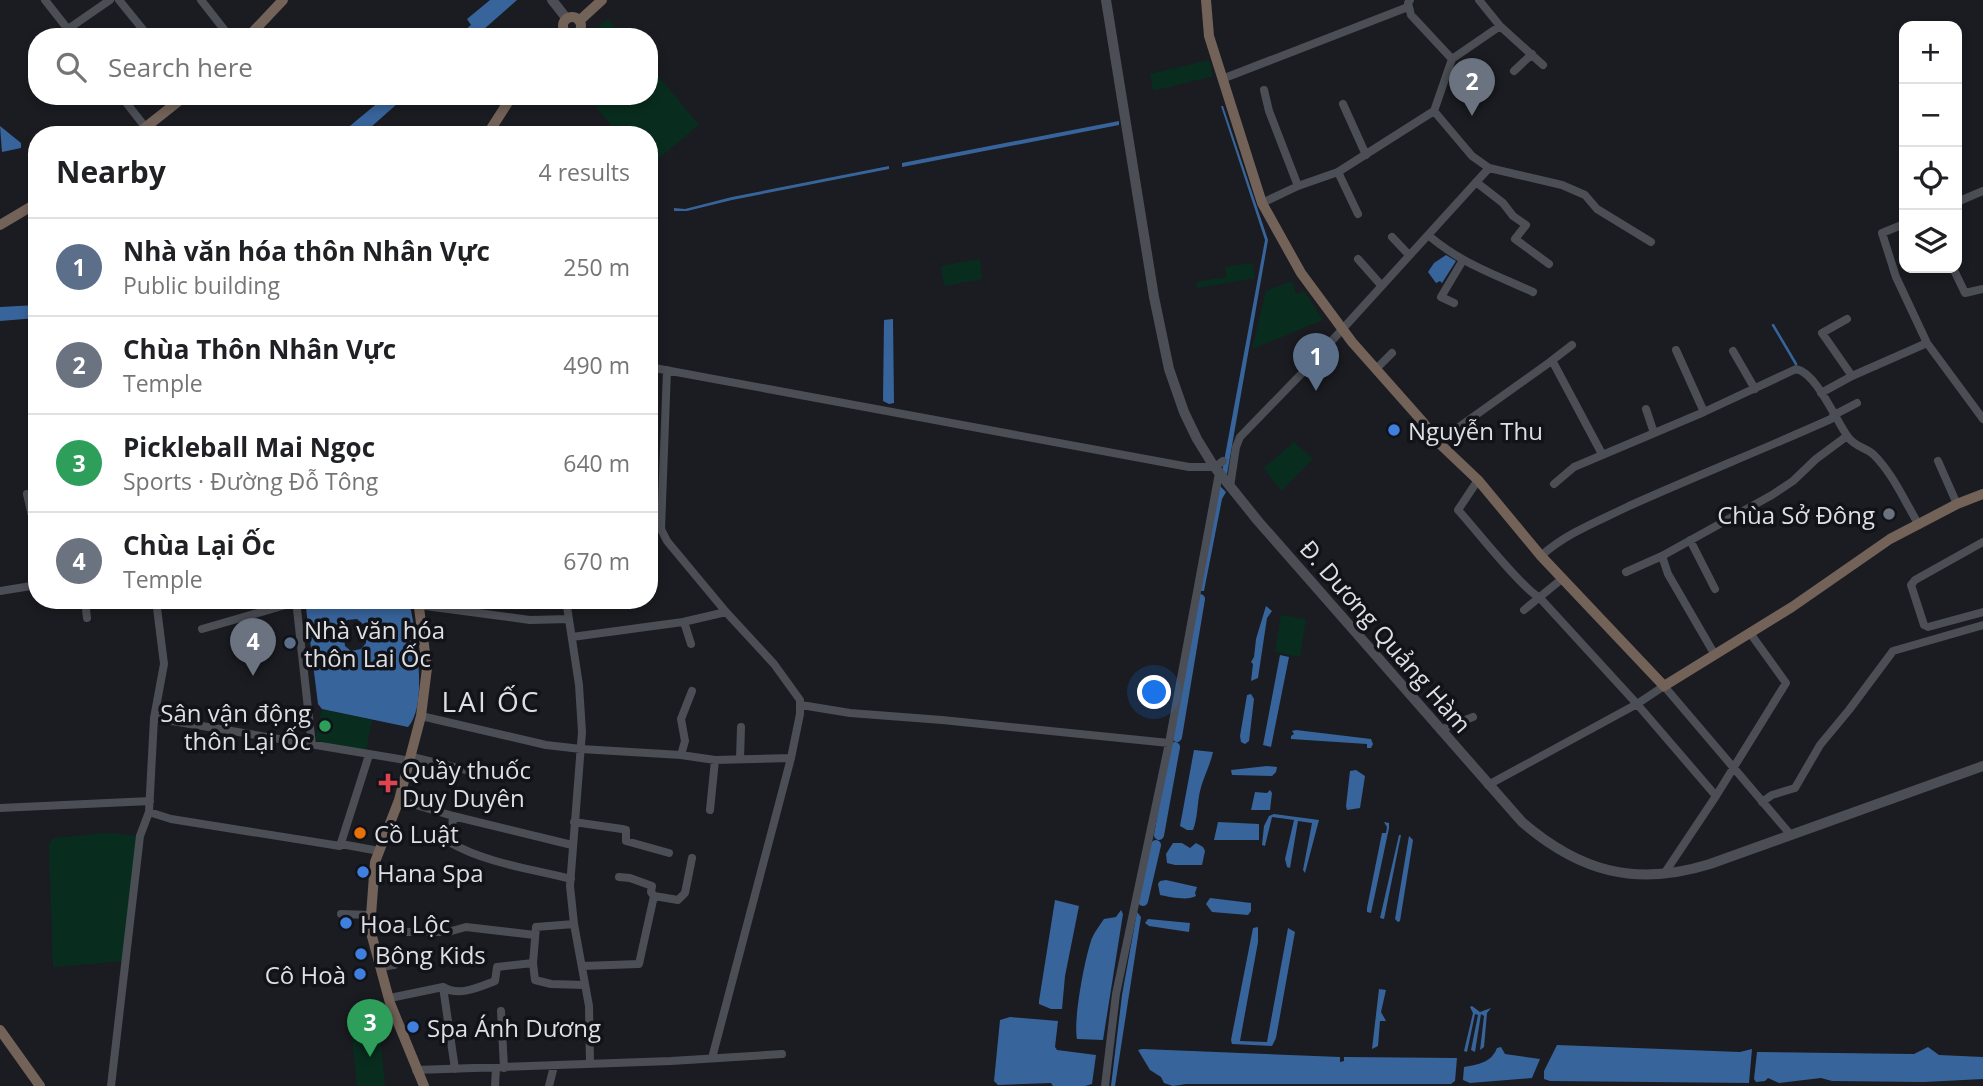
<!DOCTYPE html>
<html lang="en">
<head>
<meta charset="utf-8">
<style>
  body { margin:0; font-family:"Open Sans",sans-serif; background:#f2f2f2; color:#202124 }
  .controls { position:absolute; right:21px; top:21px; display:grid; overflow:hidden; border-radius:14px; box-shadow:0 4px 10px #0003 }
  .controls button { width:63px; height:63px; display:grid; place-items:center; padding:0; border:0; border-bottom:2px solid #e0e0e0; background:#fff; color:#202124; font:35px sans-serif }
  .you { position:absolute; left:1155px; top:693px; width:24px; height:24px; margin:-18px; border:5px solid #fff; border-radius:50%; background:#1a73e8; box-shadow:0 0 0 10px #1a73e833 }
  .badge { display:grid; place-items:center; width:46px; height:46px; border-radius:50%; background:#2563eb; color:#fff; font-size:23px; font-weight:700 }
  .pin { position:absolute; translate:-50% -58px; filter:drop-shadow(0 2px 4px #0008) }
  .pin::after { content:''; position:absolute; top:37px; width:24px; height:21px; background:inherit; clip-path:polygon(0 0,100% 0,50% 100%) }
  .list { margin:0; padding:0; list-style:none }
  h2 { display:flex; justify-content:space-between; align-items:center; height:91px; margin:0; padding:0 28px; font-size:30px }
  h2 small { font-size:23px; font-weight:400; color:#757577 }
  .list li { display:grid; grid-template-columns:46px 1fr auto; gap:21px; align-items:center; box-sizing:border-box; height:98px; padding:0 28px; border-top:2px solid #e0e0e0 }
  .list b { display:block; font-size:26px; white-space:nowrap }
  .list p { margin:0; font-size:23px; white-space:nowrap; color:#757577 }
  .list em { font-size:23px; font-style:normal; color:#757577 }
  .icon { flex:none; width:38px; height:38px; fill:none; stroke:currentColor; stroke-width:2; stroke-linecap:round; stroke-linejoin:round }
  .map { position:relative; flex:none; width:1983px; height:1086px; overflow:hidden }
  .search { position:absolute; background:#fff; box-shadow:0 4px 10px #0003; left:28px; top:28px; width:630px; height:77px; display:flex; align-items:center; gap:18px; box-sizing:border-box; padding:0 24px; border-radius:28px; color:#757577; font-size:26px }
  .panel { position:absolute; background:#fff; box-shadow:0 4px 10px #0003; left:28px; top:126px; width:630px; height:483px; border-radius:28px }
  .map>svg:first-child { display:block }
  .green { fill:#082d1f }
  .water { fill:#38649c; fill-rule:evenodd }
  .lines { fill:none; stroke-linecap:round; stroke-linejoin:round }
  .stream { stroke:#38649c; stroke-width:2.5 }
  .canal { stroke:#38649c; stroke-width:10 }
  .minor { stroke:#4c4e55; stroke-width:8 }
  .tertiary { stroke:#4c4e55; stroke-width:10 }
  .secondary { stroke:#736258; stroke-width:10 }
  .shop-dot { fill:#3f7fe0; stroke:#111318; stroke-width:2.5 }
  .worship-dot { fill:#6b7280; stroke:#111318; stroke-width:2.5 }
  .service-dot { fill:#5c6f8a; stroke:#111318; stroke-width:2.5 }
  .leisure-dot { fill:#2e9e5b; stroke:#111318; stroke-width:2.5 }
  .health-dot { fill:#e0444e; stroke:#111318; stroke-width:2.5 }
  .food-dot { fill:#e8710a; stroke:#111318; stroke-width:2.5 }
  .labels { text-anchor:middle; dominant-baseline:central; stroke-width:7; stroke-linejoin:round; paint-order:stroke }
  .poi-label { font-size:24px; fill:#dddfe3; stroke:#111318; text-anchor:start }
  .street-label { font-size:24px; fill:#dddfe3; stroke:#111318 }
  .quarter-label { font-size:28px; letter-spacing:2px; fill:#dddfe3; stroke:#111318 }
</style>
</head>
<body>
<div class="map">
<svg width="1983" height="1086" viewBox="0 0 1983 1086">
  <rect width="100%" height="100%" fill="#1a1c21"/>
  <path class="green" d="M608,19L622,37H586Z
    M1209,60L1213,76L1153,91L1150,74Z
    M649,65L699,125L649,166V135H619L587,96H649Z
    M980,259L982,279L944,286L941,266Z
    M1252,263L1255,278L1197,288L1196,282L1226,277L1225,267Z
    M1292,281L1296,294L1304,291L1323,320L1252,349L1266,291Z
    M1294,442L1313,459L1281,491L1264,468Z
    M1281,615L1306,619L1300,657L1275,652Z
    M322,709L372,720L366,751L315,740Z
    M107,833L140,836L125,961L53,967L49,844L54,838Z
    M379,1024L385,1086H357L351,1027Z"/>
  <path class="water" d="M490,0H517L475,37H456L471,25L467,19Z
    M386,96H406L362,135H339Z
    M1221,106H1223L1268,240L1227,474L1222,472L1265,240Z
    M1119,121V125L902,167V163Z
    M0,126L21,143V148L2,152Z
    M889,166V169L732,200L687,211H674V208L685,209L732,197Z
    M1446,255L1456,261L1442,283L1440,281L1436,283L1428,272L1434,263Z
    M37,305V318L0,321V307Z
    M893,319L894,403L889,404L883,401L884,320Z
    M1220,486L1226,492L1222,499L1204,591H1201L1200,590Z
    M305,600H409C415,629 429,704 408,727L322,709L318,704ZM357,619L363,624L366,643L361,649L351,651L345,646L342,627L347,620Z
    M1266,606L1272,611L1267,618L1258,678L1251,681L1253,664L1251,662L1254,657L1256,639Z
    M1280,655L1289,657L1271,747L1263,745Z
    M1251,694L1254,699L1249,741L1245,744L1241,742L1240,736L1247,695Z
    M1296,730L1371,739L1373,744L1371,748H1367V744L1291,739V736L1294,734L1292,731Z
    M1194,750L1213,752C1210,766 1203,778 1200,791C1197,804 1198,817 1193,830H1187L1180,826Z
    M1267,766L1277,767L1276,772L1272,776L1232,775L1231,770Z
    M1356,770L1365,776L1360,808L1347,810L1346,806L1350,771Z
    M1270,790L1272,793L1270,810H1251L1255,792L1267,793Z
    M1274,814L1319,820L1305,873L1303,870L1312,823L1298,821L1290,868L1287,867L1285,859L1294,820L1272,817L1265,846L1262,845L1264,826L1269,816Z
    M1218,822L1259,824V840H1214Z
    M1384,822L1389,823V828L1371,913L1367,912V908L1382,833H1386L1387,827Z
    M1399,835H1401L1384,919L1380,918Z
    M1409,836L1413,840L1400,921L1398,922L1395,919Z
    M1173,843H1182L1190,848L1196,843L1203,847L1205,851L1202,865H1175L1167,863L1166,854Z
    M1166,880L1197,887L1195,893L1196,896C1188,901 1170,897 1160,895L1158,884L1160,881Z
    M1210,898L1251,903V911L1248,915L1212,912L1206,904Z
    M1055,900L1079,906L1065,976L1062,1009H1051L1039,1004V1001Z
    M1121,910L1123,914L1103,1040L1077,1039C1073,1020 1085,957 1092,938C1095,931 1100,925 1104,919L1116,917Z
    M1137,912L1141,917L1115,1086H1111L1122,995Z
    M1148,919L1190,923L1189,932L1149,926L1145,923Z
    M1258,927V942L1240,1041L1267,1042L1288,928L1295,932L1276,1038L1272,1046L1232,1044L1231,1040L1253,928Z
    M1379,989L1386,990L1381,1012L1386,1021H1380L1378,1046L1372,1049Z
    M1472,1006L1480,1012L1491,1008L1487,1013L1484,1047L1480,1050L1484,1016L1481,1014L1475,1052L1471,1050L1478,1015L1475,1014L1467,1052L1464,1051L1473,1013L1470,1007Z
    M1010,1017L1058,1021L1055,1047L1057,1050L1096,1055L1092,1084L1085,1086H1053L1051,1083L998,1085L994,1081L1000,1020Z
    M1557,1045L1740,1052L1752,1049L1749,1083L1550,1081L1544,1079V1071Z
    M1501,1047L1505,1054L1540,1059L1532,1078L1470,1083L1463,1080L1464,1067C1479,1064 1491,1063 1497,1048Z
    M1928,1047L1939,1055L1983,1057V1079L1924,1082L1832,1081L1821,1078L1779,1083L1768,1078L1765,1081L1756,1082L1754,1079L1757,1052L1914,1054Z
    M1142,1049L1340,1057V1062L1344,1061V1057L1457,1058L1455,1081L1451,1084H1186L1173,1086L1164,1083L1161,1077L1150,1070L1138,1050Z"/>
  <g class="lines">
    <path class="stream" d="M1773,325L1796,364"/>
    <path class="canal" d="M1177,737L1200,599
      M1159,835L1175,747
      M1143,901L1156,845"/>
    <path class="minor" d="M45,0L74,37
      M119,0L149,37
      M201,0L230,37
      M1410,0L1408,3L1411,15L1452,59
      M1479,0L1500,26
      M68,29L110,0
      M1514,71L1532,54
      M1222,79L1408,7
      M1264,90L1269,111L1298,186
      M121,96L146,128
      M1343,104L1366,155
      M1434,111L1472,156L1489,168L1562,185L1585,195L1597,209L1651,242
      M1338,172L1358,214
      M1476,182L1503,203L1513,216L1526,225L1515,239L1549,264
      M1957,202L1983,191
      M1262,203L1298,186L1338,172L1434,111L1452,59L1500,26L1543,65
      M1904,224L1882,233L1896,277L1927,343L1983,419
      M1428,235C1462,264 1494,274 1533,292
      M1392,237L1409,255
      M1358,259L1381,285
      M1953,268L1965,293L1983,289
      M1454,303L1441,297L1463,260
      M1847,319L1822,333L1852,376
      M1676,350L1704,412
      M1733,351L1755,389
      M1550,362L1572,345
      M649,367L1189,467H1215L1223,461
      M1376,369L1392,353
      M667,370L661,529L667,541L726,612L774,664L800,700V714L791,758L712,1058
      M1821,393L1852,376L1927,343
      M1646,409L1654,433
      M1438,442L1550,362L1554,364L1602,454
      M1938,461L1957,504
      M1478,480L1458,510C1473,526 1524,591 1539,597L1637,704L1716,796
      M1554,484L1574,467L1704,412L1796,369C1817,373 1836,421 1848,437C1855,447 1867,448 1874,455C1893,474 1905,502 1919,525
      M1230,487L1236,447L1240,437L1308,367L1489,168
      M27,494L37,538
      M1690,540L1715,589
      M1983,542L1915,580L1911,585L1924,625L1928,627L1983,612
      M1541,556C1566,533 1599,521 1629,506C1696,476 1764,449 1831,419L1834,415L1857,403
      M1662,556L1668,574L1715,655
      M1626,572L1662,556L1772,495L1793,481L1816,459L1847,436
      M0,591L37,585
      M85,600L87,618
      M296,600L312,745
      M566,600L579,685L582,732L570,886L574,924L589,1006L590,1064
      M418,605L530,620L569,619
      M1524,610L1563,578
      M684,622L691,644
      M202,629L296,602
      M572,637L683,622L726,612
      M801,705L850,713L942,720L1169,743
      M421,716L546,745L581,749L681,755L715,760L791,758
      M154,718L411,761
      M1440,730L1473,717
      M681,755L685,741L681,719L692,691
      M412,757L500,778
      M740,759L741,727
      M1488,785L1637,704L1664,686L1790,834
      M399,800L453,816L572,845
      M1762,802L1772,795L1795,788L1820,745L1849,710L1893,651L1983,625
      M0,808L150,801
      M710,810L715,760
      M149,812L171,819L340,846L369,755
      M453,816L451,843C486,863 532,869 571,879
      M574,822L622,829L626,830V841L669,853
      M341,844L379,851
      M1664,874L1716,796L1786,683L1750,633
      M619,877L630,878L652,886L651,892L654,896
      M341,914L371,915
      M404,932H448L466,927L535,935
      M533,963L535,980L551,984L584,985
      M582,966L639,964L654,896L678,900L685,893L692,858
      M381,967L394,965
      M443,987L455,1069
      M390,998L443,987C459,997 479,987 495,981L497,967L533,963L536,927L574,924
      M501,1011L504,1068
      M416,1070L671,1061L782,1054
      M111,1086L140,836L149,812L154,718L164,664L156,600
      M495,1086L496,1068
      M549,1086L554,1066
      M1105,1086L1116,994L1169,743L1219,473"/>
    <path class="tertiary" d="M552,0L567,19
      M1106,0L1154,297L1169,369L1184,412L1197,439L1213,465L1258,521L1522,822C1580,872 1636,887 1710,864L1983,766"/>
    <path class="secondary" d="M1206,0L1209,36L1262,203L1301,273L1352,342L1422,421L1438,442L1478,480L1541,556L1664,686L1792,607L1890,539L1957,504L1983,494
      M563 26a9 9 0 1 1 18 0a9 9 0 1 1-18 0Z
      M579,21L602,0
      M248,37L283,0
      M136,135L185,96
      M487,135L512,96
      M0,225L37,203
      M418,600L427,668L421,716L399,800L375,862L370,929L390,1003L424,1086
      M0,1030L40,1086"/>
  </g>
  <g class="shop-dot">
    <circle cx="1394" cy="430" r="7"/>
    <circle cx="363" cy="872" r="7"/>
    <circle cx="346" cy="923" r="7"/>
    <circle cx="361" cy="954" r="7"/>
    <circle cx="360" cy="974" r="7"/>
    <circle cx="413" cy="1027" r="7"/>
  </g>
  <circle class="worship-dot" cx="1889" cy="514" r="7"/>
  <circle class="service-dot" cx="290" cy="643" r="7"/>
  <circle class="leisure-dot" cx="325" cy="726" r="7"/>
  <path class="health-dot" d="M384.5 772.5h7v7h7v7h-7v7h-7v-7h-7v-7h7z"/>
  <circle class="food-dot" cx="360" cy="833" r="7"/>
  <g class="labels">
    <g class="poi-label">
      <text x="1408" y="430">Nguyễn Thu</text>
      <text x="1875" y="514" text-anchor="end">Chùa Sở Đông</text>
      <text x="304" y="629">Nhà văn hóa<tspan x="304" dy="28">thôn Lai Ốc</tspan></text>
      <text x="311" y="712" text-anchor="end">Sân vận động<tspan x="311" dy="28">thôn Lại Ốc</tspan></text>
      <text x="402" y="769">Quầy thuốc<tspan x="402" dy="28">Duy Duyên</tspan></text>
      <text x="374" y="833">Cồ Luật</text>
      <text x="377" y="872">Hana Spa</text>
      <text x="360" y="923">Hoa Lộc</text>
      <text x="375" y="954">Bông Kids</text>
      <text x="346" y="974" text-anchor="end">Cô Hoà</text>
      <text x="427" y="1027">Spa Ánh Dương</text>
    </g>
    <g class="street-label">
      <text transform="translate(1386 636) rotate(49)">Đ. Dương Quảng Hàm</text>
    </g>
    <g class="quarter-label">
      <text x="491" y="701">LAI ỐC</text>
    </g>
  </g>
</svg>
<div class="controls">
<button>+</button>
<button>−</button>
<button><svg class="icon" aria-label="locate" viewBox="0 0 24 24"><circle cx="12" cy="12" r="6"/><path d="M12 2v4M12 18v4M2 12h4M18 12h4"/></svg></button>
<button><svg class="icon" aria-label="layers" viewBox="0 0 24 24"><path d="M12 4l9 5-9 5-9-5zM3 14l9 5 9-5"/></svg></button>
</div>
<div class="you"></div>
<div class="pin badge" style="left:1316px;top:391px;background:#5c6f8a">1</div>
<div class="pin badge" style="left:1472px;top:116px;background:#6b7280">2</div>
<div class="pin badge" style="left:370px;top:1057px;background:#2e9e5b">3</div>
<div class="pin badge" style="left:253px;top:676px;background:#6b7280">4</div>
<div class="search"><svg class="icon" aria-label="search" viewBox="0 0 24 24"><circle cx="10" cy="10" r="6"/><path d="M15 15l6 6"/></svg>Search here</div>
<section class="panel">
<h2>Nearby<small>4 results</small></h2>
<ul class="list">
<li><span class="badge" style="background:#5c6f8a">1</span><div><b>Nhà văn hóa thôn Nhân Vực</b><p>Public building</p></div><em>250 m</em></li>
<li><span class="badge" style="background:#6b7280">2</span><div><b>Chùa Thôn Nhân Vực</b><p>Temple</p></div><em>490 m</em></li>
<li><span class="badge" style="background:#2e9e5b">3</span><div><b>Pickleball Mai Ngọc</b><p>Sports · Đường Đỗ Tông</p></div><em>640 m</em></li>
<li><span class="badge" style="background:#6b7280">4</span><div><b>Chùa Lại Ốc</b><p>Temple</p></div><em>670 m</em></li>
</ul>
</section>
</div>
</body>
</html>
